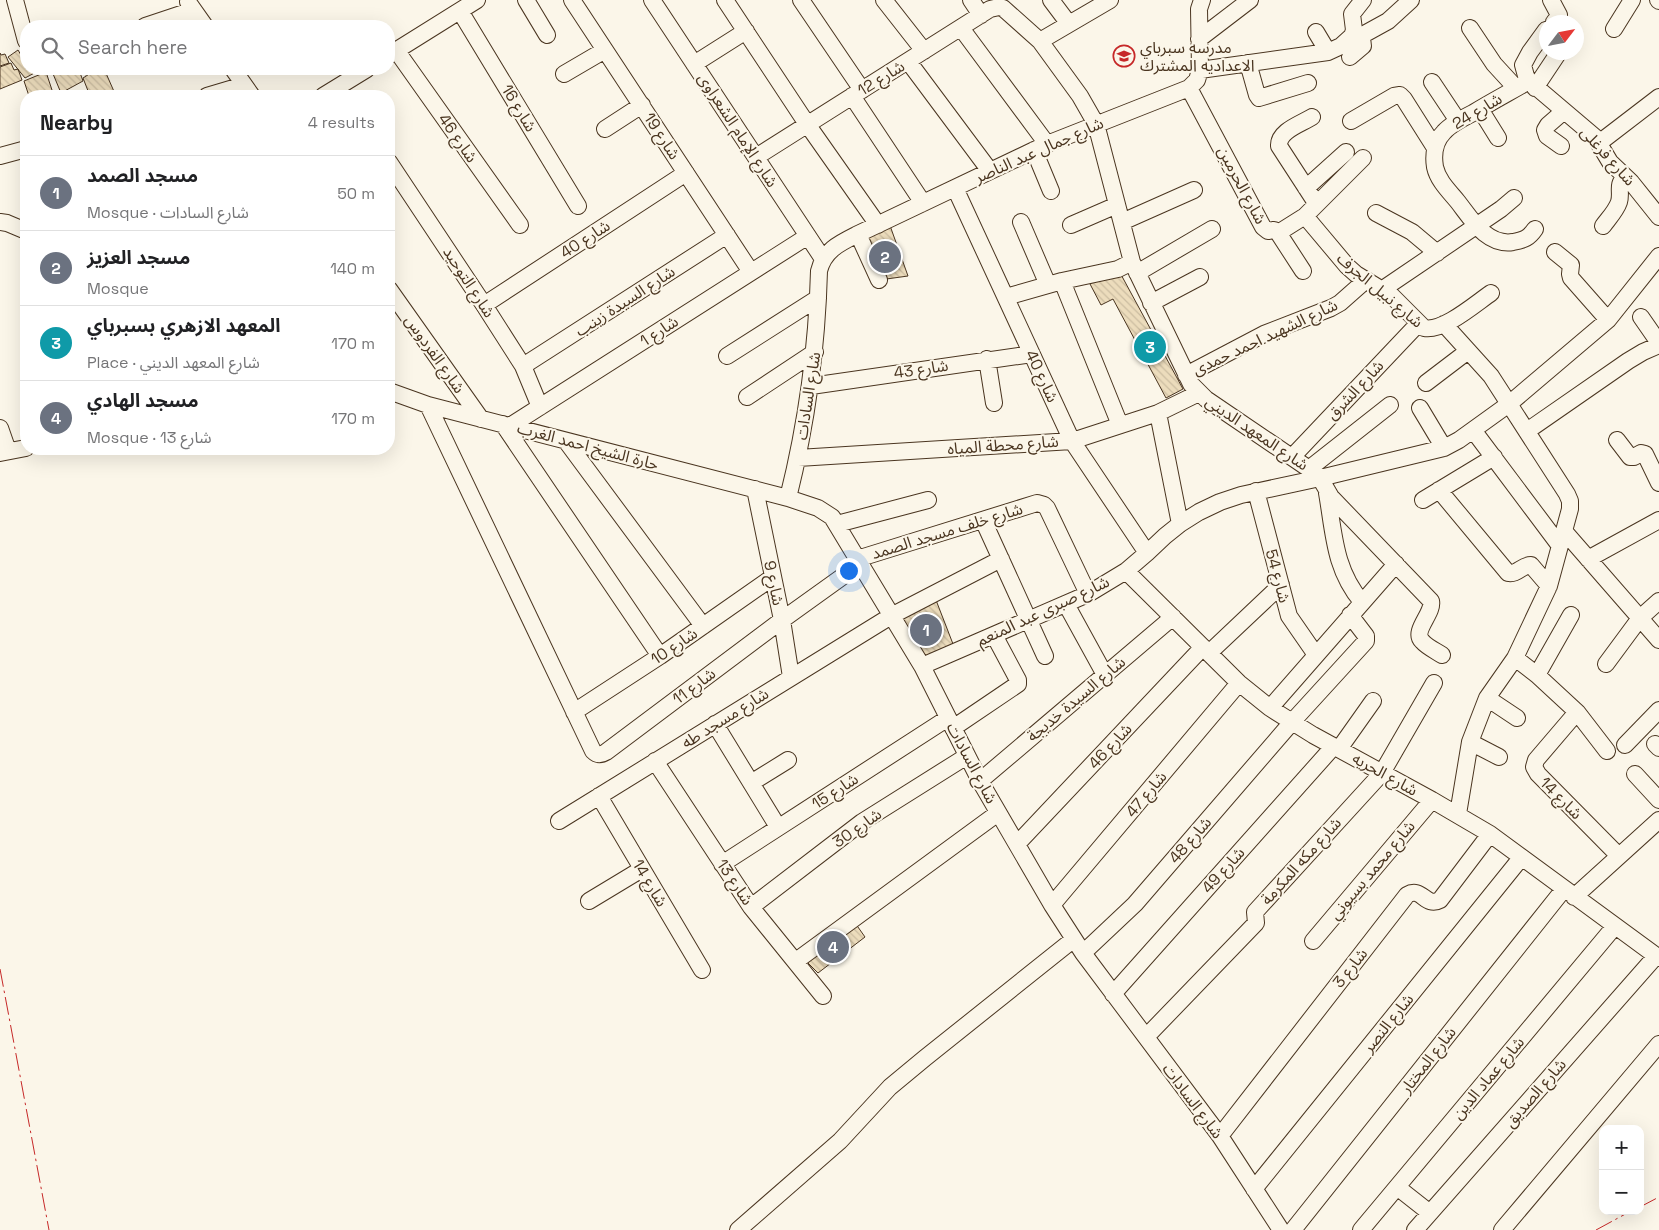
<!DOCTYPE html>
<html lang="en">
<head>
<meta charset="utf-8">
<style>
  body { margin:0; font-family:"Space Grotesk","Noto Sans Arabic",sans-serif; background:#f2f2f2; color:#202124 }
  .controls { position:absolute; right:15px; bottom:15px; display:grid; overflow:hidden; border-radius:10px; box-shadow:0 5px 20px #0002 }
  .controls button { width:45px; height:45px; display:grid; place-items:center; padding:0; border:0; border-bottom:1px solid #e0e0e0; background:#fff; color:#202124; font:25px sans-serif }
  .compass { position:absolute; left:1539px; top:15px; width:45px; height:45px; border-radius:50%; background:#fff; box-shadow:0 5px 20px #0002; rotate:58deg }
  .you { position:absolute; left:848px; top:570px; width:18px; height:18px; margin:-12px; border:4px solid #fff; border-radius:50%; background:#1a73e8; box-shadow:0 0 0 8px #1a73e833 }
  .badge { display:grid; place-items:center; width:32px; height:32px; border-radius:50%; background:#c62828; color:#fff; font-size:16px; font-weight:700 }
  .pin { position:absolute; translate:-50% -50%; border:2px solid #fff; box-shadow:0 1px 5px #0006 }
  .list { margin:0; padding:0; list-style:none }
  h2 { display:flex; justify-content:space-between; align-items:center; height:65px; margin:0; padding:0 20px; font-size:21px }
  h2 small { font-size:16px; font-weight:400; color:#757577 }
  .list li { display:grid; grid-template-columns:32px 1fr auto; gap:15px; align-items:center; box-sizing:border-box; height:75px; padding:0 20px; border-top:1px solid #e0e0e0 }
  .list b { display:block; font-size:19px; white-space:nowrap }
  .list p { margin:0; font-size:16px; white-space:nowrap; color:#757577 }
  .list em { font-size:16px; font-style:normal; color:#757577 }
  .icon { flex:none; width:28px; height:28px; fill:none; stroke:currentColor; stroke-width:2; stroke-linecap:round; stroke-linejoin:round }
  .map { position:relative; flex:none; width:1659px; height:1230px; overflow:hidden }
  .search { position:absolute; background:#fff; box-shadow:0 5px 20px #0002; left:20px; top:20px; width:375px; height:55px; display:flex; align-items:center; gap:12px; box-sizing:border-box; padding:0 18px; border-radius:20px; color:#757577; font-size:19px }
  .panel { position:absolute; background:#fff; box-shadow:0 5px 20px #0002; left:20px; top:90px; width:375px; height:365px; border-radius:20px }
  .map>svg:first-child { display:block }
  .building { fill:url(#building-back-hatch); stroke:#4a3520 }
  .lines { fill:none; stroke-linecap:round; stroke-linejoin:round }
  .minor-casing { stroke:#4a3520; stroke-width:18 }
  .minor { stroke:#fbf6e9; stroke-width:16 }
  .power { stroke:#c62828; stroke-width:1; stroke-dasharray:18 4 2.5 4; stroke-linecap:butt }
  .labels { text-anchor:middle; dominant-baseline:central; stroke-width:4; stroke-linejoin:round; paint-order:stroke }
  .poi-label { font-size:16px; fill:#4a3520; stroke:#fbf6e9; text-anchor:start }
  .street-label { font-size:16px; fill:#4a3520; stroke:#fbf6e9 }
</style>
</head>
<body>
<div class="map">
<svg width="1659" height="1230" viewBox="0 0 1659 1230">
  <defs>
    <pattern id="building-back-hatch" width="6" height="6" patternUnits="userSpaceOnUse" patternTransform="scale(1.25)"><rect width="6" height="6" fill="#ecdcbc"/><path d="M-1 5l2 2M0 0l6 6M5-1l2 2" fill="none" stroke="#ccbda1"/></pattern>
  </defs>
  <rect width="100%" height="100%" fill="#fbf6e9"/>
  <path class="building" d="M18,50L21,55L26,53V69H42L25,78L8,57Z
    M0,53L1,55L5,54L9,63L0,66Z
    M11,63L14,70L18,69L22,80L0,89V67Z
    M51,69H74L75,71L79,70L83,81L61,93Z
    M79,69H93L94,71L85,75L83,72L81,73Z
    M94,71L99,74L105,71L116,96H90L83,78Z
    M46,72L53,93L45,96H29L24,81Z
    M888,220L908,276L879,280L861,238Z
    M1118,269L1183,389L1166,398L1113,299L1101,305L1090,284Z
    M934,595L953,644L924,658L896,617Z
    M853,920L865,937L818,973L802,957Z"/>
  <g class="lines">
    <g class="minor-casing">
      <path id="minor" d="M15,0L26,41
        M526,0L547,35
        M572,0L751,272
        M652,0L823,259
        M725,0L807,124L878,225
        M801,0L862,90
        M884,0L924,51
        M971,0L981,15
        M1051,0L1069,24
        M1551,0L1559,15L1558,18L1554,22
        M1658,0L1659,1
        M188,2L205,26
        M460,11L578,206
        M145,26L193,10
        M961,28L1047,144
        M1470,28L1494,64L1516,88
        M1614,29L1632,0
        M1546,30L1530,52L1523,65L1526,76L1529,81L1595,137L1610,162L1631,182L1659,217
        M1316,32L1328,52
        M1352,36L1354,30L1352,14L1363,0
        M1359,37L1388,21L1411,0
        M1199,39L1250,0
        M1040,41L1110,0
        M396,50L520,225
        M389,55L477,0
        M1350,57L1363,46C1363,38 1358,37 1352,36
        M908,61L990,171
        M1248,63L1257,95L1259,98L1308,83
        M694,64L746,31
        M233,69L252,96
        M1200,70L1328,52L1341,46L1352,36
        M564,74L605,50
        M1529,81C1510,92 1491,102 1473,113C1463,118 1451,124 1444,132C1435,141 1433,155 1435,167C1438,181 1450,192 1458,202C1472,220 1487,246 1513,242C1524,240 1529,238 1535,229
        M1432,82L1458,121
        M1189,88L1263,227L1268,231L1274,230L1277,231L1303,271
        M1535,88L1559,52
        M207,96L244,85
        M323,96L367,69
        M852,96L923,203
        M1480,109L1498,138
        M1312,117C1301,124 1278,131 1279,146L1316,203
        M1351,121L1394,96L1400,95L1404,99L1435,148
        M605,129L642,105
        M1599,143L1659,97
        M1561,146L1547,136L1545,130L1548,125L1564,111
        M1034,150L1051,191
        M0,156L26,149
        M756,157L990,9L999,7L1003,8L1040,41L1080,96L1096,124L1132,262L1191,384L1206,399L1315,473L1320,478L1331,497L1431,601C1434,613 1412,631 1422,641C1427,647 1436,651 1442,655
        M389,162L484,305L523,366L540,407
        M955,188L1072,441L1147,553
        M1306,188L1346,152
        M1376,213L1412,232L1437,253
        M1305,216L1347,266L1356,274L1392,296L1424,328C1443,332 1475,304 1491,293
        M0,222L7,223L26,231
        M1021,222L1048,285
        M1122,222L1194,190
        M1071,225L1117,205
        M1603,226C1608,219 1616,211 1619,202C1622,192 1616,185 1625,177
        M1278,233L1305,216L1363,158
        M858,234L879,280
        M1555,252L1571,265L1570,274L1571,278L1608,320
        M1137,273L1212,229
        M1062,281L1120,425
        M389,289L481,419
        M1383,289L1501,209L1514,198
        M1006,297L1062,281L1118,269L1132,262
        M1151,303L1200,277
        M484,305L686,173
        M1641,317L1659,343
        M1444,324L1491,376L1567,494L1570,501V509L1549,586L1515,658L1487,698L1470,742L1458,814
        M727,356L818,298
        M987,359L994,403
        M523,366L727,235
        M1186,375L1264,334L1331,308L1340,303L1366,280
        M1426,383L1468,351
        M811,386L1032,354
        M389,391L428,405L788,498L818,508L832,517L922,666L980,781L1052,905L1083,953L1220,1136L1281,1230
        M747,397L815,352
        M428,405L593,751C597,755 601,755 606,752L782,620L860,564
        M1420,408L1444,448
        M1158,413L1180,524
        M503,424L660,656
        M510,426L808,236
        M0,428L8,451
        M1473,430L1560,546
        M1527,431L1628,361L1643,352L1659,345
        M1617,440L1630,457H1634L1641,453L1645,454L1659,483
        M566,441L703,626
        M0,453L26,448
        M1293,456L1418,324
        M798,458L1072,441L1158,413L1199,393
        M1310,468L1390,405
        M755,489L782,620L791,677
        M1439,490L1508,573C1517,575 1522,565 1531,565L1549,586
        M1256,491L1289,616L1316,655
        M1327,493C1334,533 1334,569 1362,602
        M788,498C807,422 817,349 819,271C824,250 840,243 858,234L1047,144L1189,88L1197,80L1200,70L1199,9L1202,0
        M1423,500L1494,457
        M983,520L1045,656
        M837,524L928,500
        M1564,531L1659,640
        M857,559L1037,503L1044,505L1047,508L1088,594
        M1588,559L1659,520
        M1126,571L1239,683L1270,708L1313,735L1432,800L1490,834L1659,958
        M1066,604L1105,675
        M1209,653L1281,585
        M1515,658L1537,675L1577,712L1607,751
        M1606,664L1640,618L1659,601
        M922,666L1088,594L1126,571L1147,553L1165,536L1180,524L1199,512L1220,502L1241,495L1320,478L1444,448L1459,440L1509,404L1608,320L1659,256
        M1537,675L1571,615
        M1487,698L1517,718
        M1270,708L1396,564
        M574,712L660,656L773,577
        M1577,712L1536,760L1534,767L1538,774L1619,856
        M715,724L778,827
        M953,728L1018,684V680L994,635
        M1470,742L1499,757
        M1655,744L1659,748
        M1625,745L1659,710
        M1339,749L1373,701
        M655,761L751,907L823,996
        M1635,774L1659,800
        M980,781L1173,617
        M751,783L788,760
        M599,796L702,970
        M559,821L891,616L1001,559
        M1017,844L1203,647
        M722,864L948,718
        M1574,897L1659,820
        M589,901L642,869
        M1052,905L1239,683
        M751,907L862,822L967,756
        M1313,941L1432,800
        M1083,953L1135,904L1292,722L1366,641V636L1350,615
        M796,961L998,813
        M1113,994L1334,746
        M1146,1037L1256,923L1255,912L1382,773L1434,683
        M1220,1136L1407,895C1422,886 1425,908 1440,900L1490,834
        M1397,1187L1430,1213
        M1254,1189L1521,858
        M738,1230L840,1141L890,1087L925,1058L1074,939
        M1293,1230L1564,889
        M1361,1230L1615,926
        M1415,1230L1656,956
        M1502,1230L1659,1044"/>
    </g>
    <use href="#minor" class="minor"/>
    <path class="power" d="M0,969L49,1230
      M1640,1207L1659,1197
      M1596,1230L1631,1211"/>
  </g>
  <defs>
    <g id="school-ring" transform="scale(1.125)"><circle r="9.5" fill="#fbf6e9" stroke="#c62828" stroke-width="1.5"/><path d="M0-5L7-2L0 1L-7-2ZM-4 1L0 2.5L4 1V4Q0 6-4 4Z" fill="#c62828"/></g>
  </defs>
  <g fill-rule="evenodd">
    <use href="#school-ring" x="1124" y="56"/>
  </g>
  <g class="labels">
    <g class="poi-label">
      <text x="1140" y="47">مدرسه سبرباي<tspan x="1140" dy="18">الاعداديه المشترك</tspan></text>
    </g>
    <g class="street-label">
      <text transform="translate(881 78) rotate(-32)">شارع 12</text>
      <text transform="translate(519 108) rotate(59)">شارع 16</text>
      <text transform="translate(1477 111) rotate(-31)">شارع 24</text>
      <text transform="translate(738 130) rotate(57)">شارع الإمام الشعراوى</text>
      <text transform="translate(662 136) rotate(57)">شارع 19</text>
      <text transform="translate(458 138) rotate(55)">شارع 46</text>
      <text transform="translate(1039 150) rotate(-24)">شارع جمال عبد الناصر</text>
      <text transform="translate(1608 156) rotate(48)">شارع فرغلى</text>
      <text transform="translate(1242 185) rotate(62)">شارع الحرمين</text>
      <text transform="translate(585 239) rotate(-33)">شارع 40</text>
      <text transform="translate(469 282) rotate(57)">شارع التوحيد</text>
      <text transform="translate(1380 290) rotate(40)">شارع نبيل الجرف</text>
      <text transform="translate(625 301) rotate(-33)">شارع السيدة زينب</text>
      <text transform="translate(659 331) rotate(-33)">شارع 1</text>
      <text transform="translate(1265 337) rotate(-25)">شارع الشهيد احمد حمدى</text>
      <text transform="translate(435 354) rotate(55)">شارع الفردوس</text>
      <text transform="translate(921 369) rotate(-8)">شارع 43</text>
      <text transform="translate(1042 376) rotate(65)">شارع 40</text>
      <text transform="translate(1355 390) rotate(-47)">شارع الشرق</text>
      <text transform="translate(808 396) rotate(-81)">شارع السادات</text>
      <text transform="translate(1257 433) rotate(34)">شارع المعهد الديني</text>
      <text transform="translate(1003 445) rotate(-4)">شارع محطة المياه</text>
      <text transform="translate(588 446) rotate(15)">حارة الشيخ احمد الغرب</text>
      <text transform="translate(947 531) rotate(-17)">شارع خلف مسجد الصمد</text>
      <text transform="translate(1278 576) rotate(75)">شارع 54</text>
      <text transform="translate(774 583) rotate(78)">شارع 9</text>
      <text transform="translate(1043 611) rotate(-25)">شارع صبرى عبد المنعم</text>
      <text transform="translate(674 646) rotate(-34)">شارع 10</text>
      <text transform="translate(694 686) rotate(-37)">شارع 11</text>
      <text transform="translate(1076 699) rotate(-40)">شارع السيدة خديجة</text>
      <text transform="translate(725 718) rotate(-32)">شارع مسجد طه</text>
      <text transform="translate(1110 746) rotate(-47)">شارع 46</text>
      <text transform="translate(972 763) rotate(62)">شارع السادات</text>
      <text transform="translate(1385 774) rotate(29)">شارع الحريه</text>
      <text transform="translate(835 791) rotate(-33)">شارع 15</text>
      <text transform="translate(1146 794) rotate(-50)">شارع 47</text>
      <text transform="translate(1561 798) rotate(45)">شارع 14</text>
      <text transform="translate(857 828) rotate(-35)">شارع 30</text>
      <text transform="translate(1190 840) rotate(-49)">شارع 48</text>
      <text transform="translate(1301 861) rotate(-48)">شارع مكه المكرمة</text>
      <text transform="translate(1223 870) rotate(-48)">شارع 49</text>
      <text transform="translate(1372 870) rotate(-50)">شارع محمد بسيوني</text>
      <text transform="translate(735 882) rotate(56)">شارع 13</text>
      <text transform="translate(650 883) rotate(59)">شارع 14</text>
      <text transform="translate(1350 968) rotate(-52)">شارع 3</text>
      <text transform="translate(1388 1023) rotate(-51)">شارع النصر</text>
      <text transform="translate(1428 1060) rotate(-52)">شارع المختار</text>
      <text transform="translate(1488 1078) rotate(-50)">شارع عماد الدين</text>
      <text transform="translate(1535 1093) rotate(-49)">شارع الصديق</text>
      <text transform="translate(1193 1101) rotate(53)">شارع السادات</text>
    </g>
  </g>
</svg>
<div class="controls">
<button>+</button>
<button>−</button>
</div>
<svg class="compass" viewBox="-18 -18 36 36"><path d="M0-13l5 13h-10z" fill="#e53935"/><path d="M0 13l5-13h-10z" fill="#757577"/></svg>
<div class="you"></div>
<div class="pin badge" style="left:926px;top:630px;background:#6b7280">1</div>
<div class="pin badge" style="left:885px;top:257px;background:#6b7280">2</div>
<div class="pin badge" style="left:1150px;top:347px;background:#0f9aa8">3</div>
<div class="pin badge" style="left:833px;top:947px;background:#6b7280">4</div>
<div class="search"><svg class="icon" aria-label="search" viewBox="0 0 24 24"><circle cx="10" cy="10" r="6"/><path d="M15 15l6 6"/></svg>Search here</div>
<section class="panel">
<h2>Nearby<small>4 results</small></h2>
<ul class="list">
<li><span class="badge" style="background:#6b7280">1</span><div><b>مسجد الصمد</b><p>Mosque · شارع السادات</p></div><em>50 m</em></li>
<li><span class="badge" style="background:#6b7280">2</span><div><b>مسجد العزيز</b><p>Mosque</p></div><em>140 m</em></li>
<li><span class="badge" style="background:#0f9aa8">3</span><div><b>المعهد الازهري بسبرباي</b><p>Place · شارع المعهد الديني</p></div><em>170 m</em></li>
<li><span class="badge" style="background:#6b7280">4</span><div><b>مسجد الهادي</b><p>Mosque · شارع 13</p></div><em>170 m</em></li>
</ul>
</section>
</div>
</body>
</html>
